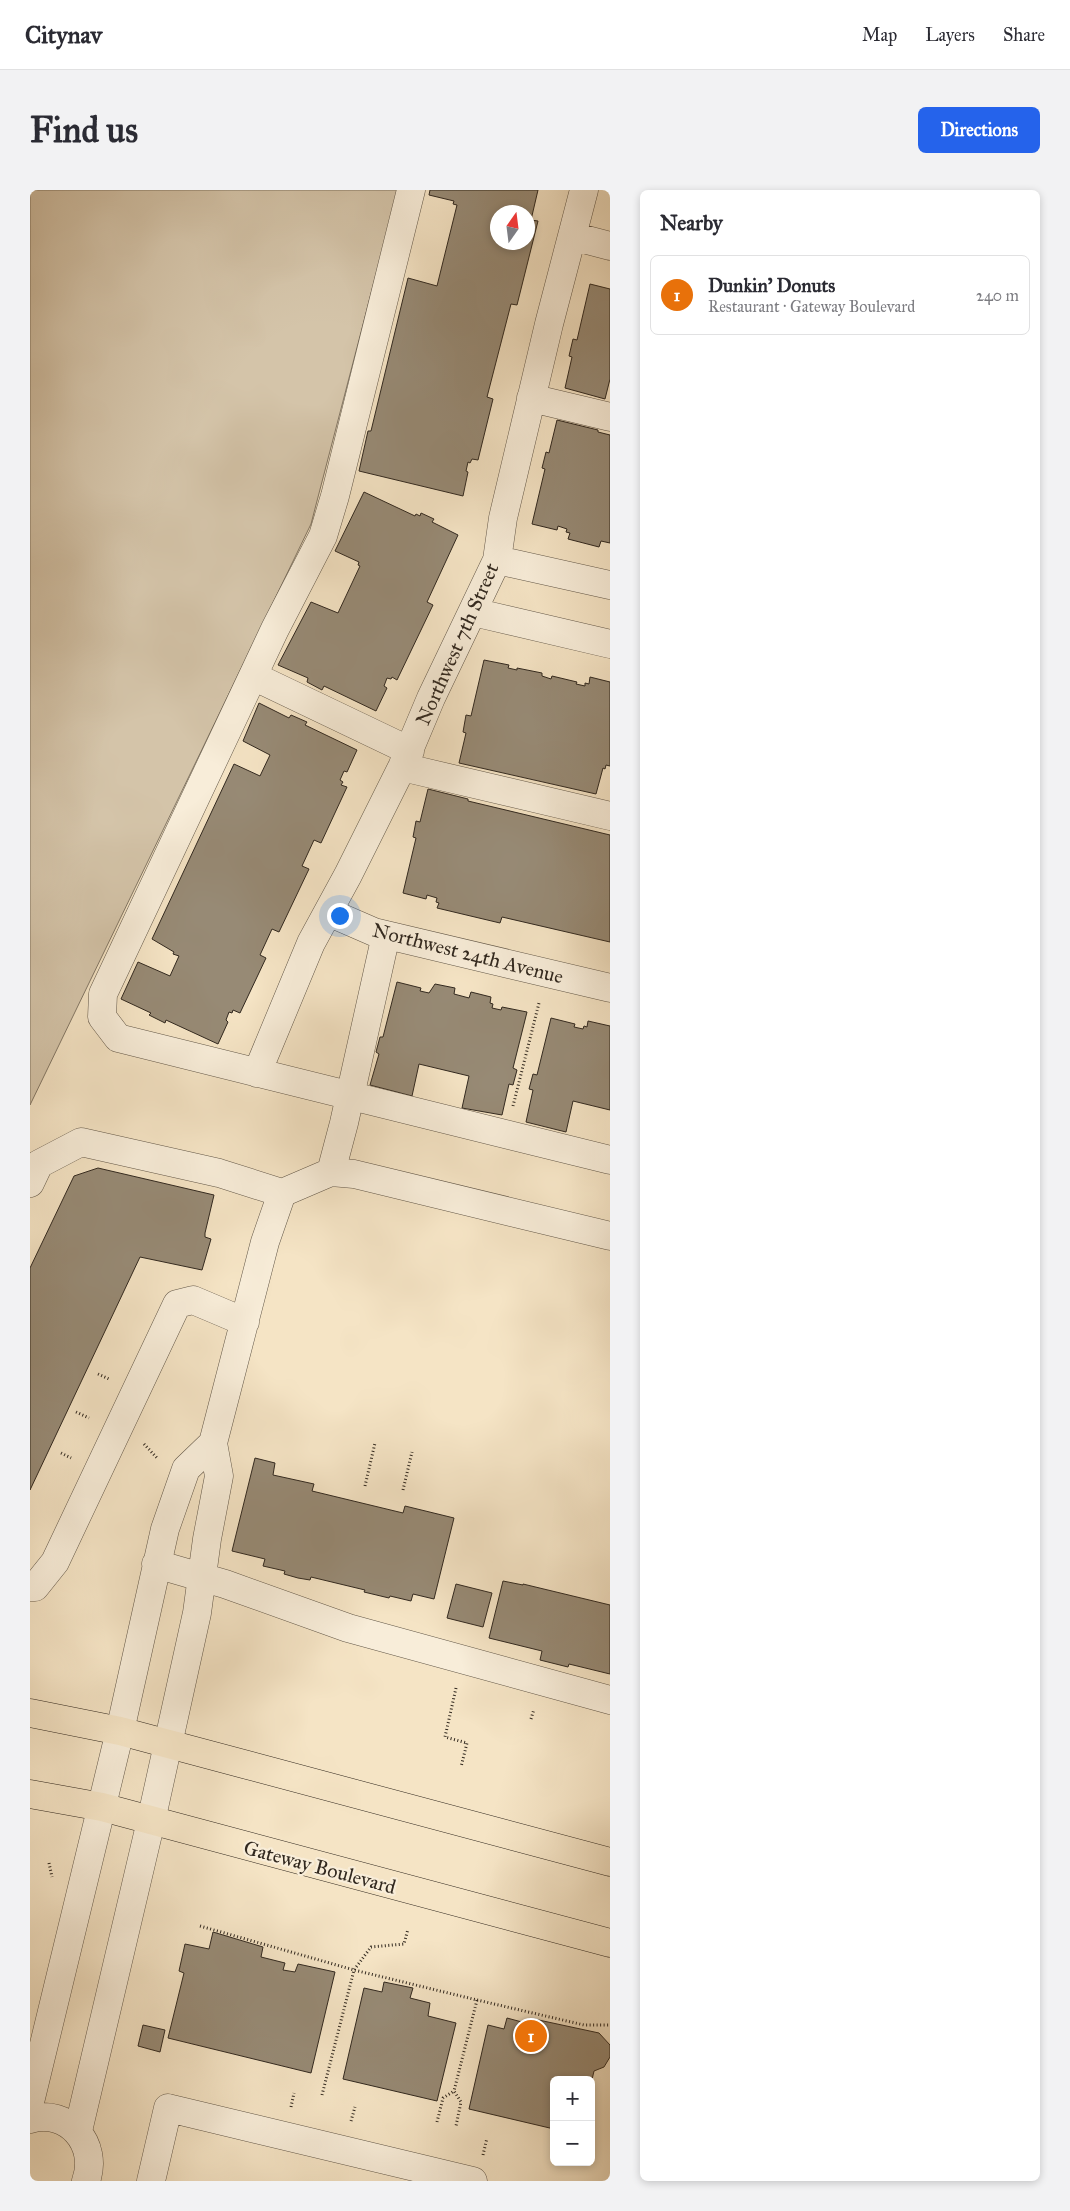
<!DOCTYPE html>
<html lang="en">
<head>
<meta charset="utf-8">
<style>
  body { margin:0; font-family:"IM FELL Great Primer",serif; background:#f2f2f3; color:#2b2b33 }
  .controls { position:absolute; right:15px; bottom:15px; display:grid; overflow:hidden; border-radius:8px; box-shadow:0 2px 8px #0003 }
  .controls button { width:45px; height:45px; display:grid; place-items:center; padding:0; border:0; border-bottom:1px solid #e1e1e2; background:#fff; color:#2b2b33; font:25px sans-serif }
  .compass { position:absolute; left:460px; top:15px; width:45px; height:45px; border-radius:50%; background:#fff; box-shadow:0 2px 8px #0003; rotate:14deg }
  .you { position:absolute; left:309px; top:725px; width:18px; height:18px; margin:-12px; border:4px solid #fff; border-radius:50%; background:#1a73e8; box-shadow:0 0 0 8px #1a73e833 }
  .badge { display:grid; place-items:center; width:32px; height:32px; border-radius:50%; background:#2563eb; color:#fff; font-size:16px; font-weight:700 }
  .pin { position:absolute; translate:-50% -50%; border:2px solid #fff; box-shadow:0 1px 5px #0006 }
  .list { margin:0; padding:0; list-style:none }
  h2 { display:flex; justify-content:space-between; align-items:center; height:65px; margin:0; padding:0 20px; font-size:21px }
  h2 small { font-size:16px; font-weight:400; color:#7c7c81 }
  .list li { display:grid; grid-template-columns:32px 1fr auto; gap:15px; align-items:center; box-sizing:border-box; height:80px; margin:0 10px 10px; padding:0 10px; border:1px solid #e1e1e2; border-radius:8px }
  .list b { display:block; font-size:19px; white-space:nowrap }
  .list p { margin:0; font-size:16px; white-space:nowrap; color:#7c7c81 }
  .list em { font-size:16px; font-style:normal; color:#7c7c81 }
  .map { position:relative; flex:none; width:580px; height:1991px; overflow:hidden; border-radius:8px }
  header { display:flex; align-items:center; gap:30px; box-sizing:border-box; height:70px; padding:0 25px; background:#fff; border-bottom:1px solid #e1e1e2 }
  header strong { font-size:24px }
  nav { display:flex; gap:28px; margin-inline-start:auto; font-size:18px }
  .intro { display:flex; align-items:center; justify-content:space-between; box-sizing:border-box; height:120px; padding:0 30px }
  h1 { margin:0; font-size:35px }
  .button { padding:12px 22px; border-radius:8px; background:#2563eb; color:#fff; font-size:18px; font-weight:700 }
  main { display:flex; gap:30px; padding:0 30px }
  aside { flex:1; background:#fff; border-radius:8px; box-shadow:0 2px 8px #0003 }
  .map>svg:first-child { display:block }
  .green { fill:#d4c4a9; stroke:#827664 }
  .building { fill:#978a75; stroke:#31281f; fill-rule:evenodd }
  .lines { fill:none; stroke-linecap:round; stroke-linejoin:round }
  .minor-casing { stroke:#625748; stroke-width:29 }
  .major-casing { stroke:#31281f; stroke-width:29 }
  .path { stroke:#31281f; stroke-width:3; stroke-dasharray:1 2.5; stroke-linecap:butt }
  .minor { stroke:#f8edd9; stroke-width:28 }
  .major { stroke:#f5e4c5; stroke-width:28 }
  .labels { text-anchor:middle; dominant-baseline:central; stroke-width:4.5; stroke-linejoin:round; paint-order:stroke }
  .street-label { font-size:20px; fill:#31281f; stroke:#f8edd9 }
</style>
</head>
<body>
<header>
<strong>Citynav</strong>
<nav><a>Map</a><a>Layers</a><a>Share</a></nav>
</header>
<div class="intro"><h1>Find us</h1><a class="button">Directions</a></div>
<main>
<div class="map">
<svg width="580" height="1991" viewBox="0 0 580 1991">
  <rect width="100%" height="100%" fill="#f5e4c5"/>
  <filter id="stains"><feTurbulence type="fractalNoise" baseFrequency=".004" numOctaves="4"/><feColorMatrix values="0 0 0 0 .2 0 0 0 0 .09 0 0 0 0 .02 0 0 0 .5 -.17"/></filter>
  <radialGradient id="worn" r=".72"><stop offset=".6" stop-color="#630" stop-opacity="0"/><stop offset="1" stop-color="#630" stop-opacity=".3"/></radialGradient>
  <path class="green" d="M0,0H368L281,334L0,915Z"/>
  <path class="building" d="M400,0H508L501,30L508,31L487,115L481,114L457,207L463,209L448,270L442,269L440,273L438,272L436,281L438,282L433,306L329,281L338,241H341L378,88L407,96L427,15L423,14L424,11L399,5ZM468,22H498V52H468Z
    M560,94L580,99V189L575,209L535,198L542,167L539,166L543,149L547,150Z
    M527,230L568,240V242L580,245V353L571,351L569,357L538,349L540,343L536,342L537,339L528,336L527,340L502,334L515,279L512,278L516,262L519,263Z
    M334,302L385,326L386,324L390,326L391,323L404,329L402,332L428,345L397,412L403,415L367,490L362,487L361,489L357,488L354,496L357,498L346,521L294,496L292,500L277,492L278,488L248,475L281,412L308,423L330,376L328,375L329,372L305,361Z
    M454,470L479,475L478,478L487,480V478L512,483V486L521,489L522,486L547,492L546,494L555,496V493L559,494L560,487L580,492V576L576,575L575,579L573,578L566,604L429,573L436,543L433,542L436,525L441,526Z
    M229,513L259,528L261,525L277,532L275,535L327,560L317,582L314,581L310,590L313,592L311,595L317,597L291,653L284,650L272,676L279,679L249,742L242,739L230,765L236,768L210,823L203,820L202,823L199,822L196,830L198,832L188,854L136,830L135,833L119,825L121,823L91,809L108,772L140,786L149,766L143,764L144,762L122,749L204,574L230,586L240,565L213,551Z
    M398,599L438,609V611L580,645V752L472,727L470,733L407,718L409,713L406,712L407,708L397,705L396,709L373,703L386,648L383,647L386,631L390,632Z
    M367,792L391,798L390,801L399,803L405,794L425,798L424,804L439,808L441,802L461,807L460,813L463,814L462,818L471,820L472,817L497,822L483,878L487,880L483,895L479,894L472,925L432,918L439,886L389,874L382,906L340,895L349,864L346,862L350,847H353Z
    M521,828L545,834L544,837L553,839L554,836L557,837L558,831L580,836V920L543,911L536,942L496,932L503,900L499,899L503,884L507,885Z
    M68,978L184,1005L175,1043V1047L181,1049L172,1080L110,1067L0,1300V1078L44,986Z
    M225,1268L245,1273L243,1285L284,1294L282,1301L373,1323L375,1316L424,1328L404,1409L383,1404L381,1411L360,1406L359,1408L334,1402L335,1400L281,1387L280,1390L268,1388L254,1384L255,1381L233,1376L235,1369L202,1361Z
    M473,1391L493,1395V1394L580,1415V1484L539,1474L538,1477L510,1470L512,1461L459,1448Z
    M426,1394L462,1403L453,1437L417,1428Z
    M183,1742L233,1757L231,1767L255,1773L253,1780L265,1782L268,1774L305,1782L281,1883L138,1848L154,1783L149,1781L155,1754L179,1759Z
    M354,1792L383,1798L380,1808L400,1813L398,1826L426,1833L407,1911L313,1889L334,1798L352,1802Z
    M477,1828L503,1835L504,1829L569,1843L580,1855V1867L574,1877L564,1881L561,1894V1890H524V1939L439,1919L458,1835L474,1839Z
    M113,1835L135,1840L130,1862L108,1856Z"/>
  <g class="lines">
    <g class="minor-casing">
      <path id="minor" d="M381,0L305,306L293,346L245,439L73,804L72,827L88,848L580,970
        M542,46L580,56
        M501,208L580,227
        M467,370L580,395
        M443,422L580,454
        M223,486L380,561
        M372,577L580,626
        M298,722L344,742L580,798
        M227,883L281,753L318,685L372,577L401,508L467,370L473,328L519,134L554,0
        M301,982L314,933L356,745
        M0,993L9,974L51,952L189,983L252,1003L301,982L324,984L580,1046
        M126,1374L195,1394L318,1438L580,1510
        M0,1397H5L25,1372L147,1114L163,1110L215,1132
        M0,1912L90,1541L135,1339L156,1279L183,1253
        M0,1929C38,1918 69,1954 56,1991
        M48,1941L121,1631L167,1423L177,1349L189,1286L183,1253L235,1052L252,1003
        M121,1991L138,1918L443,1991"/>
    </g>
    <g class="major-casing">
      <path id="major" d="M0,1523L90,1541L580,1672
        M0,1604L72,1617L580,1753"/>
    </g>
    <path class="path" d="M483,916L509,813
      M68,1184L79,1189
      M46,1222L59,1228
      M114,1254L128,1269
      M31,1263L41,1268
      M335,1296L345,1253
      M373,1300L382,1262
      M426,1498L415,1547L437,1553L431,1577
      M501,1529L504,1519
      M19,1673L22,1687
      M170,1736L324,1780L447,1810L424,1901L431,1912L426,1936
      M447,1810L554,1835H580
      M292,1905L324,1780L341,1757L374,1754L378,1739
      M261,1917L264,1903
      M321,1931L325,1917
      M407,1932L413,1908L424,1901
      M453,1965L457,1948"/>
    <use href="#minor" class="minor"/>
    <use href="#major" class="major"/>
  </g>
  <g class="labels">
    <g class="street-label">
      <text transform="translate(427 454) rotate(-66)">Northwest 7th Street</text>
      <text transform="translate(438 763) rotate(14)">Northwest 24th Avenue</text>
      <text transform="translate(290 1677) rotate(15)">Gateway Boulevard</text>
    </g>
  </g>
  <rect width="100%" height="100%" filter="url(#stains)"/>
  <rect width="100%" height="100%" fill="url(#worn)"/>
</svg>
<div class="controls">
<button>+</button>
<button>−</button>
</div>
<svg class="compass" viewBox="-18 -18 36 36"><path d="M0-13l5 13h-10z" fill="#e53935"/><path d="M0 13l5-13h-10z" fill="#7c7c81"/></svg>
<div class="you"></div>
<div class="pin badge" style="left:501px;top:1846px;background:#e8710a">1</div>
</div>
<aside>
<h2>Nearby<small></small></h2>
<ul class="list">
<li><span class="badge" style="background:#e8710a">1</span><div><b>Dunkin' Donuts</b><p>Restaurant · Gateway Boulevard</p></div><em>240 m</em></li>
</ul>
</aside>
</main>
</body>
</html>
